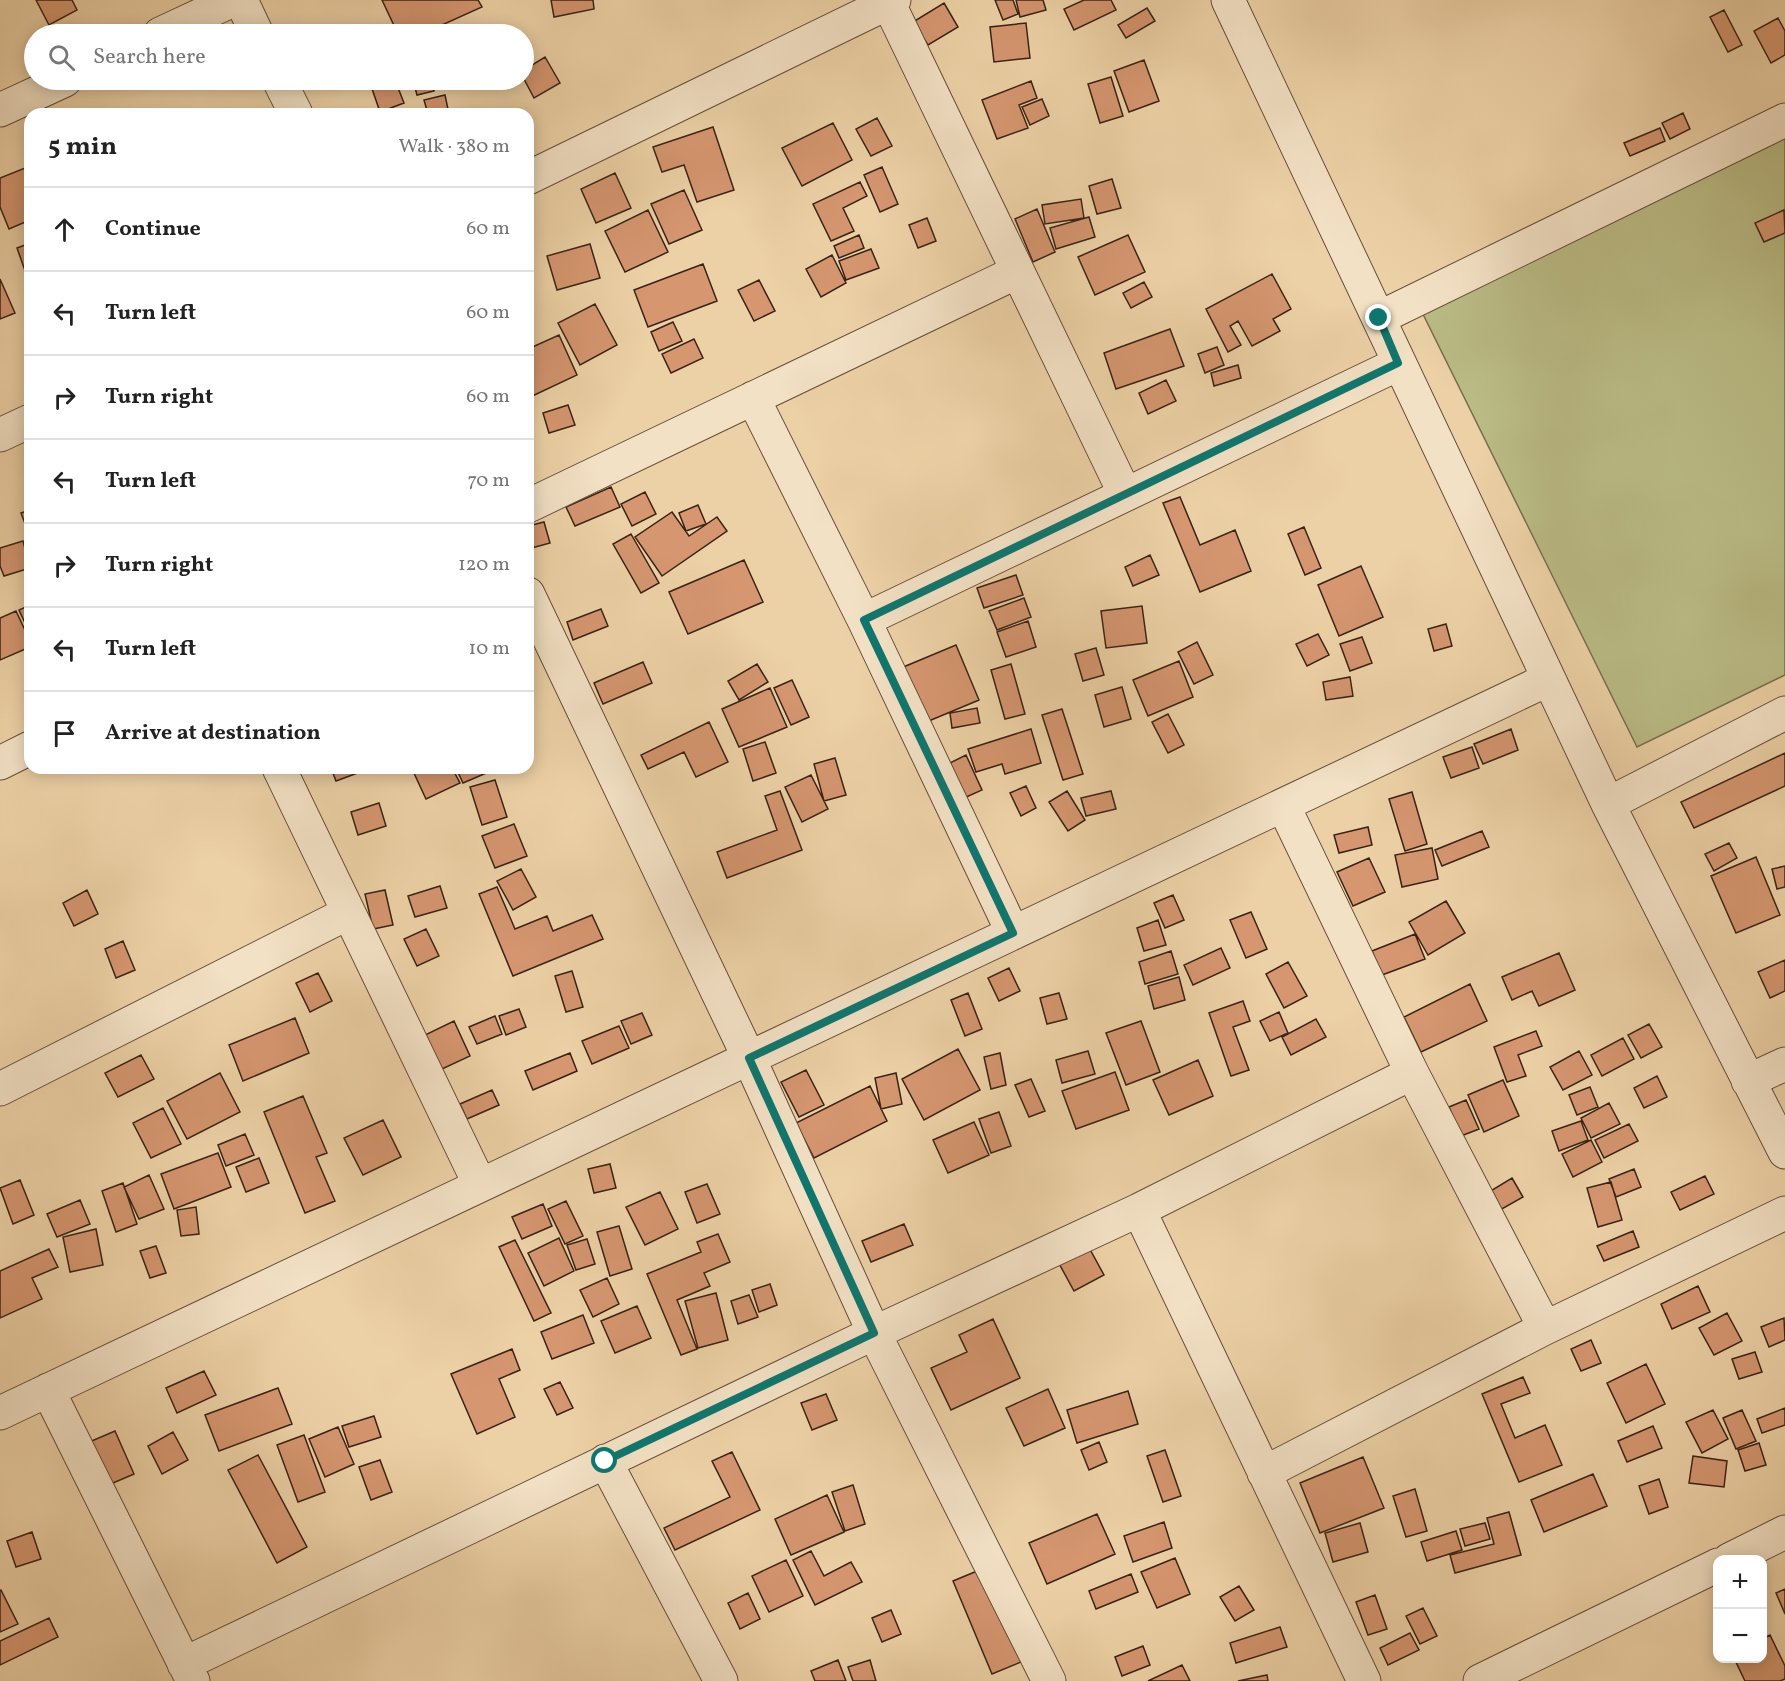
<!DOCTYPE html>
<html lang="en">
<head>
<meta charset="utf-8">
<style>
  body { margin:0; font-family:Vollkorn,serif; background:#f6f6f6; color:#222 }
  .controls { position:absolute; right:18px; bottom:18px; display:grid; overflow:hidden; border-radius:12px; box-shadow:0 3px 15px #0003 }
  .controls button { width:54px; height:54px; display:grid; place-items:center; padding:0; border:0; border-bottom:2px solid #e0e0e0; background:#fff; color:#222; font:30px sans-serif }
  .stop { position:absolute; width:18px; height:18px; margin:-14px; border:4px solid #0f766e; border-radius:50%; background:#fff }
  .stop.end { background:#0f766e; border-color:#fff; box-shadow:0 2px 6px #0008 }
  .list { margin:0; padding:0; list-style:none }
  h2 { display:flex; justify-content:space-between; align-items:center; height:78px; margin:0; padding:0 24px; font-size:26px }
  h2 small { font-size:20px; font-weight:400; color:#767676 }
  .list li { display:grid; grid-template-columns:39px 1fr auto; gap:18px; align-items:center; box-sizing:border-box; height:84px; padding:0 24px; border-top:2px solid #e0e0e0 }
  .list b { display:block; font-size:22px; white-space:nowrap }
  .list em { font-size:20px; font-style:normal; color:#767676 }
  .icon { flex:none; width:33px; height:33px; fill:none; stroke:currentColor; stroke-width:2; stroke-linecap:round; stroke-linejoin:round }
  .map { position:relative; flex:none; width:1785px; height:1681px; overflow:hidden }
  .search { position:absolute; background:#fff; box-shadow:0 3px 15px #0003; left:24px; top:24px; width:510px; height:66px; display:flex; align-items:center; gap:15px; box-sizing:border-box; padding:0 21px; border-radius:33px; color:#767676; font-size:22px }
  .panel { position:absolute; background:#fff; box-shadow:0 3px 15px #0003; left:24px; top:108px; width:510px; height:666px; border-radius:18px }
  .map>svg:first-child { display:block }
  .green { fill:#babb85; stroke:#7a6e4e; stroke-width:1.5 }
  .building { fill:#d59670; stroke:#392216; stroke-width:1.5 }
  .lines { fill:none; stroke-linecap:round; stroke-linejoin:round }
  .minor-casing { stroke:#664e3a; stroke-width:35 }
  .minor { stroke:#f3e1c5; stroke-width:33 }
  .route { stroke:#0f766e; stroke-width:8 }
</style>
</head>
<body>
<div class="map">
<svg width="1785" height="1681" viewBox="0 0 1785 1681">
  <rect width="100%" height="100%" fill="#edd1a6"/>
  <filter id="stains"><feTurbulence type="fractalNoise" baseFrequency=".00333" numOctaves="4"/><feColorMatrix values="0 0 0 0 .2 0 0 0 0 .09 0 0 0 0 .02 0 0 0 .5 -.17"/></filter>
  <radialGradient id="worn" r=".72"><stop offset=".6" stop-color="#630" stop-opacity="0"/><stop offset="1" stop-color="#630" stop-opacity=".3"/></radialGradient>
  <path class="green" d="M1785,125V675L1637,747L1418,304Z"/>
  <path class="building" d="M36,0H72L77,10L49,25Z
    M382,0H478L482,7L422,34H398Z
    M551,0H593L594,9L554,17Z
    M995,0H1013L1018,14L1003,20Z
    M1016,0H1043L1046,10L1020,17Z
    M1084,0H1111L1116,10L1074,30L1064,9Z
    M944,3L958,27L928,45L913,22Z
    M1147,8L1155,21L1126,38L1118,25Z
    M1724,10L1742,45L1728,52L1710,17Z
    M1778,18L1785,31V55L1771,63L1754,31Z
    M1026,23L1030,58L994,62L990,27Z
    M545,57L560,83L534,98L524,79V70Z
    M1144,60L1159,101L1129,112L1114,71Z
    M1111,77L1123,116L1100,123L1088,84Z
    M369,80H395L404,103L380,112Z
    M413,80H431L434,91L417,95Z
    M1031,81L1037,98L1019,105L1028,128L997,139L982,100Z
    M445,95L449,114H428L424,100Z
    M1042,99L1049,116L1030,125L1022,107Z
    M1683,113L1690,129L1670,139L1662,123Z
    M877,118L892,146L871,156L856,129Z
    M833,123L852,160L802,186L782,148Z
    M713,127L734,190L697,202L684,165L662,172L653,147Z
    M1660,128L1665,141L1630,156L1624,143Z
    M30,166V220L9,229L0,207V178Z
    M882,167L898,204L880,212L864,175Z
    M615,173L631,208L596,223L581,189Z
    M1112,179L1121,208L1097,214L1089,186Z
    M860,182L867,196L843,208L854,231L831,241L813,204Z
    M684,190L702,230L669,244L651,204Z
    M1081,199L1084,218L1045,224L1042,205Z
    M1037,209L1055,252L1033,262L1015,219Z
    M648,210L668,252L625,272L605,231Z
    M1784,210L1785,233L1764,242L1755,223Z
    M1089,217L1095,237L1056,249L1050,228Z
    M927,218L936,241L918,248L909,225Z
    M859,235L864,248L839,258L834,246Z
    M1128,235L1145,272L1095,295L1078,257Z
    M30,243V282H29L17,248Z
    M590,244L600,278L557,290L547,256Z
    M871,249L879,268L846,280L839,261Z
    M832,255L846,283L821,297L806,269Z
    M703,264L717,301L648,327L634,290Z
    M1272,274L1291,309L1273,319L1280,331L1252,346L1238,321L1230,326L1241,345L1228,352L1206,309Z
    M0,279L15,313L0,319Z
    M759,280L775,311L754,321L738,290Z
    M1144,282L1152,297L1131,308L1123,293Z
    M595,304L617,345L580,365L558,323Z
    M673,322L682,341L659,351L651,332Z
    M1170,329L1184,366L1116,389L1104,353Z
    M559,335L577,375L528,398V349Z
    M694,339L703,358L671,373L662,354Z
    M1217,347L1224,365L1205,373L1198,354Z
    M1238,365L1241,378L1214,386L1211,373Z
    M1166,380L1176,401L1148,414L1139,393Z
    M568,405L575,425L549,433L543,413Z
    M611,487L620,507L575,526L566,507Z
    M645,492L656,514L632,526L621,504Z
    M1180,497L1200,545L1235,530L1251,571L1200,592L1163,503Z
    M698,505L706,524L686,531L679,513Z
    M30,510V537L21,513Z
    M672,512L689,536L717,517L727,531L662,576L635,537Z
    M544,522L550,543L528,549V526Z
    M1304,527L1321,568L1305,575L1288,534Z
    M631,534L659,583L641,593L613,544Z
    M23,541L30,568L4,576L0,566V548Z
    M1150,555L1159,575L1133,586L1125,567Z
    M744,560L763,602L688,634L669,592Z
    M1361,566L1383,617L1339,636L1318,585Z
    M1016,575L1023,595L984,608L977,588Z
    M1024,598L1031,617L997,630L989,611Z
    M30,605V634L19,610Z
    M1142,606L1147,643L1106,648L1101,611Z
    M601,609L608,626L573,640L567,622Z
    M16,611L30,641V647L0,660V618Z
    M1028,621L1036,647L1006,657L997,632Z
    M1446,624L1452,646L1434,651L1428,629Z
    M1318,634L1329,655L1307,666L1296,644Z
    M1362,637L1372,663L1350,671L1340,644Z
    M1197,642L1213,675L1194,684L1178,652Z
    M956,645L979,700L924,723L901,668Z
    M1096,648L1104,675L1083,681L1075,654Z
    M1179,661L1193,697L1148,716L1133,680Z
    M643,662L652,683L603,704L594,683Z
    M757,664L768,682L739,700L728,681Z
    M1011,664L1025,714L1005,719L991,670Z
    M1350,677L1353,696L1326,700L1323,682Z
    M792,680L809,717L791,725L774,688Z
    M1122,687L1131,719L1104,727L1095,695Z
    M770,688L787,727L739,747L722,709Z
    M977,708L980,723L952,728L950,713Z
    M1062,709L1083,774L1063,780L1042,715Z
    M1168,714L1184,745L1168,753L1152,722Z
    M709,722L728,762L696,777L684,752L648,769L641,755Z
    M1031,729L1041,763L1005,774L1002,764L976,772L968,749Z
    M1511,729L1518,750L1483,764L1474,744Z
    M765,742L776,773L753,781L743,749Z
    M1472,747L1479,768L1451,778L1443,757Z
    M1785,753V786L1694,828L1681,802Z
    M966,755L982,790L962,799L946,765Z
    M835,758L846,795L824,801L814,764Z
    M331,768H371L336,781Z
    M418,768H452L460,783L426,799L413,771Z
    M456,768H498L463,783Z
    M811,775L828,809L802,822L785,787Z
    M495,780L507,817L482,825L470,787Z
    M1026,786L1036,808L1021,816L1010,793Z
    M780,791L802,850L727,878L717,852L777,830L765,796Z
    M1067,791L1085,820L1068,831L1049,802Z
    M1111,791L1116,809L1086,816L1081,798Z
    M1412,792L1427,844L1405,851L1389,799Z
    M379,803L386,826L358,835L351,812Z
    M514,824L527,856L495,868L482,836Z
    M1368,827L1372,845L1339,853L1334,835Z
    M1482,831L1489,847L1442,866L1435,850Z
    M1729,843L1737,858L1714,871L1705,854Z
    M1432,848L1438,879L1402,887L1395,855Z
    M1756,857L1780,915L1736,933L1711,876Z
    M1369,858L1385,892L1353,906L1337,872Z
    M1785,866V887L1777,889L1772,869Z
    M521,869L536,897L513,910L497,881Z
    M440,886L447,908L415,917L408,896Z
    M497,887L515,929L547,916L553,931L592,915L603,939L513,976L479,894Z
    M87,890L98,914L74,926L63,903Z
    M385,890L393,925L373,929L365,894Z
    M1173,895L1184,920L1165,928L1154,903Z
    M1446,901L1465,933L1428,955L1409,922Z
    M1251,912L1267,949L1246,958L1230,920Z
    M1158,920L1166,945L1144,951L1137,928Z
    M426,929L439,956L417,966L404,939Z
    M1415,934L1425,959L1382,975L1372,951Z
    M123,941L135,970L116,978L105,949Z
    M1221,948L1230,968L1193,985L1184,965Z
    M1171,951L1178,974L1145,984L1139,962Z
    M1559,953L1575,990L1539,1006L1532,991L1512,1000L1502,977Z
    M1785,960V991L1770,998L1758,972Z
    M1288,962L1307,996L1284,1008L1266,974Z
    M1009,968L1020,991L999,1001L988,978Z
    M572,971L583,1007L566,1012L555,976Z
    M318,973L332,1001L310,1012L296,983Z
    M1179,977L1185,1000L1154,1009L1148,986Z
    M1470,984L1487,1021L1421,1052L1404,1017Z
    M968,993L982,1029L965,1036L951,1000Z
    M1059,993L1067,1019L1047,1024L1040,998Z
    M1243,1001L1250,1021L1233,1027L1249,1070L1231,1076L1209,1013Z
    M519,1009L526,1027L506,1035L499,1016Z
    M1279,1012L1288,1033L1270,1041L1260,1021Z
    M642,1013L652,1035L631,1044L621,1021Z
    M495,1016L502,1034L477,1044L469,1027Z
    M295,1018L309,1053L243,1081L229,1045Z
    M1316,1019L1326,1037L1291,1055L1282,1037Z
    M454,1021L470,1056L442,1069L425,1035Z
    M1141,1021L1160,1072L1126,1085L1106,1033Z
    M1649,1024L1662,1047L1641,1058L1628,1035Z
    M619,1026L629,1048L592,1064L582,1041Z
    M1536,1031L1542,1046L1518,1055L1526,1076L1507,1082L1494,1047Z
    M1623,1038L1634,1059L1602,1076L1591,1055Z
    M958,1049L980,1090L924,1120L902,1079Z
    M1088,1051L1095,1074L1062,1083L1056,1060Z
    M1579,1051L1592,1075L1563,1090L1550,1067Z
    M570,1053L577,1071L533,1090L525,1071Z
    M1000,1053L1006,1085L991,1089L984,1057Z
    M141,1055L154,1079L118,1097L105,1073Z
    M1198,1060L1213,1096L1169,1115L1153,1080Z
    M806,1070L824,1105L799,1117L781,1082Z
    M1115,1072L1129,1110L1076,1129L1062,1091Z
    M220,1073L240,1112L187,1139L167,1101Z
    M896,1073L902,1104L881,1109L875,1078Z
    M1657,1076L1667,1097L1644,1108L1634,1088Z
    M1031,1079L1045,1111L1029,1117L1015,1085Z
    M1503,1080L1519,1116L1484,1132L1468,1095Z
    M870,1086L887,1121L814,1158L796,1123Z
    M1590,1087L1598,1107L1577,1115L1569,1095Z
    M492,1090L499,1105L467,1119L460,1104Z
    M303,1096L327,1153L316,1157L335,1201L305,1213L264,1112Z
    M1466,1100L1479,1129L1461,1136L1449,1107Z
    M1609,1103L1620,1124L1591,1138L1581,1118Z
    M163,1108L181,1144L151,1158L133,1123Z
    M999,1112L1011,1146L991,1153L979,1119Z
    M383,1120L401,1157L363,1175L344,1138Z
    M1581,1121L1588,1140L1559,1151L1552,1131Z
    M974,1122L989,1155L948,1173L933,1140Z
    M1629,1124L1638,1141L1604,1158L1595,1140Z
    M245,1134L254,1155L226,1166L218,1145Z
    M1591,1140L1602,1162L1573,1177L1562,1154Z
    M218,1153L231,1187L174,1209L161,1174Z
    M259,1158L269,1183L246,1192L236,1167Z
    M610,1164L616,1188L594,1193L588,1169Z
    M1634,1169L1641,1187L1616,1197L1609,1179Z
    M149,1175L164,1209L139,1219L124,1187Z
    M1705,1176L1714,1194L1680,1210L1671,1192Z
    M1512,1178L1523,1197L1500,1210L1489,1192Z
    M20,1180L34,1215L13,1224L0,1188Z
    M1611,1182L1622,1220L1598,1227L1587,1188Z
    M123,1183L137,1224L116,1232L102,1191Z
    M707,1184L720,1214L697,1223L685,1192Z
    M660,1192L678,1229L645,1245L626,1207Z
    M80,1200L90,1224L57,1237L47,1214Z
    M566,1201L583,1236L565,1244L548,1209Z
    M543,1204L552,1226L522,1239L512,1217Z
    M196,1207L199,1234L181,1236L177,1210Z
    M904,1224L913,1245L871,1262L862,1241Z
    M619,1226L632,1269L610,1276L597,1232Z
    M96,1229L103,1265L70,1272L63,1237Z
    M1633,1231L1639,1247L1604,1261L1597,1246Z
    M718,1234L730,1262L704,1273L710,1286L677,1300L697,1349L681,1355L647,1274L701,1252L697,1242Z
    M559,1238L574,1271L544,1286L528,1253Z
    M587,1239L595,1264L576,1270L567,1245Z
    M515,1240L551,1313L534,1321L499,1247Z
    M1086,1242L1104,1275L1074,1291L1056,1258Z
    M156,1246L166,1273L150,1278L140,1251Z
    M49,1249L58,1267L32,1278L42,1299L0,1318V1271Z
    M607,1278L619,1304L593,1317L580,1290Z
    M770,1284L777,1305L759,1312L752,1290Z
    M1698,1286L1710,1312L1672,1329L1661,1304Z
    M716,1293L728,1340L698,1348L685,1301Z
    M749,1295L758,1317L738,1324L731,1301Z
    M637,1306L651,1338L615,1353L601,1321Z
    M1727,1313L1742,1341L1714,1355L1699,1328Z
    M583,1315L594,1343L552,1359L541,1332Z
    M1784,1318L1785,1340L1769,1347L1761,1327Z
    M993,1319L1020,1378L951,1410L931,1368L967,1352L959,1335Z
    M1591,1340L1601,1363L1581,1371L1571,1349Z
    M512,1349L520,1370L499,1379L515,1417L477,1434L451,1374Z
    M1755,1352L1762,1372L1739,1379L1732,1359Z
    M1646,1364L1665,1404L1626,1423L1607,1383Z
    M204,1371L216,1395L177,1413L166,1388Z
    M1523,1377L1530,1393L1501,1404L1515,1438L1545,1425L1562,1465L1519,1482L1482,1394Z
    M560,1382L573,1408L557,1415L544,1389Z
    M278,1388L292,1424L219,1451L205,1415Z
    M1048,1389L1065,1428L1024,1446L1006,1408Z
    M1128,1391L1138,1424L1077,1443L1067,1410Z
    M826,1394L837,1420L812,1430L801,1403Z
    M1785,1408V1425L1762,1433L1757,1419Z
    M1713,1410L1728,1439L1702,1453L1686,1422Z
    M1742,1410L1756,1441L1736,1449L1723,1418Z
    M374,1416L381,1437L349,1447L342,1426Z
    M1653,1426L1662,1448L1627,1462L1618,1441Z
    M338,1427L354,1464L325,1477L309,1439Z
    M115,1431L134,1474L106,1486L87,1443Z
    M173,1432L188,1460L162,1474L148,1446Z
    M304,1435L325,1492L298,1502L277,1445Z
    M1099,1442L1107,1462L1089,1470L1081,1450Z
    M1759,1443L1766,1465L1745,1471L1738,1450Z
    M1165,1450L1181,1496L1163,1502L1147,1456Z
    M732,1452L760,1510L675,1550L664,1528L730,1497L712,1461Z
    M258,1455L307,1547L277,1563L228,1470Z
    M1693,1456L1727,1461L1724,1487L1689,1483Z
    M1363,1457L1384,1508L1320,1533L1300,1483Z
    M380,1460L392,1492L371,1500L359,1467Z
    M1593,1474L1607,1506L1544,1532L1531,1500Z
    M1659,1479L1668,1507L1649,1514L1639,1486Z
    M853,1485L865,1524L845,1531L832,1492Z
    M1415,1489L1427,1531L1406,1537L1393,1496Z
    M827,1495L844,1532L791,1555L775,1519Z
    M1509,1512L1521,1555L1455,1573L1450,1555L1494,1544L1487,1518Z
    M1097,1514L1115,1554L1047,1584L1029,1543Z
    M1164,1522L1172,1548L1133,1562L1124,1536Z
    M1360,1523L1368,1552L1333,1562L1325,1533Z
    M1485,1523L1490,1539L1465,1546L1460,1529Z
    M1456,1531L1462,1550L1427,1561L1421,1542Z
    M32,1532L41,1559L16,1567L7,1541Z
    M811,1551L824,1576L851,1562L862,1582L815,1605L793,1560Z
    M1175,1558L1190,1594L1157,1608L1141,1572Z
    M786,1560L803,1596L769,1612L752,1576Z
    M994,1564L1033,1657L992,1674L953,1581Z
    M1131,1574L1138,1592L1096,1609L1089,1591Z
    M1239,1586L1254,1610L1235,1621L1220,1597Z
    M1785,1589V1614L1776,1593Z
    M1,1590L18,1624L0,1632V1591Z
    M748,1593L760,1619L740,1629L728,1603Z
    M1375,1595L1387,1629L1368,1635L1356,1602Z
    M1423,1608L1437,1636L1420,1644L1406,1616Z
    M891,1610L901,1634L882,1642L872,1618Z
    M49,1618L58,1637L0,1665V1641Z
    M1280,1627L1287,1647L1236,1663L1230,1643Z
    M1410,1633L1419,1650L1388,1665L1380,1648Z
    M1770,1635L1785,1666V1679L1780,1681H1745L1734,1658H1762V1639Z
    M1143,1646L1150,1665L1122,1676L1115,1657Z
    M838,1660L846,1681H815L811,1671Z
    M870,1660L876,1681H853L848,1667Z
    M1182,1665L1190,1681H1148Z
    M1267,1675L1268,1681H1238Z"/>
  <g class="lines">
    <g class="minor-casing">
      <path id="minor" d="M241,0L257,34
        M887,0L1125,494
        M1228,0L1608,804L1785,1152
        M160,34L233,0
        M279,80L296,114
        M0,110L65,80
        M528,178L894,0
        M1379,318L1785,120
        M753,398L864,620L1013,933
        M0,435L30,421
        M528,506L1017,272
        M528,594L749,1058L874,1333L1049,1681
        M864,620L1398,364
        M0,763L30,748
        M279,768L480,1185
        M1608,804L1785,713
        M1283,805L1412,1073L1545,1328
        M1748,1081L1785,1064
        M0,1089L348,913
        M1139,1210L1364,1681
        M48,1390L193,1681
        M0,1413L1549,679
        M605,1461L721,1681
        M1264,1473L1545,1328L1785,1213
        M1729,1560L1785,1532
        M184,1664L874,1333L1139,1210L1412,1073
        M1480,1681L1718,1565"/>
    </g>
    <use href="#minor" class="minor"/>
  </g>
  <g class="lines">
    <path class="route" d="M605,1461L874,1333L749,1058L1013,933L864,620L1398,363L1379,318"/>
  </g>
  <rect width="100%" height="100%" filter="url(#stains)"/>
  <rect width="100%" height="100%" fill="url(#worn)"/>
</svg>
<div class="controls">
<button>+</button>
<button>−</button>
</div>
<div class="stop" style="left:605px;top:1461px"></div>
<div class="stop end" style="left:1379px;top:318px"></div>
<div class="search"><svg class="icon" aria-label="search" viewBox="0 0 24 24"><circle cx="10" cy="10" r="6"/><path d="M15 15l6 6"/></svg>Search here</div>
<section class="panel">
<h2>5 min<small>Walk · 380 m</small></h2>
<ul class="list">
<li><svg class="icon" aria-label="ahead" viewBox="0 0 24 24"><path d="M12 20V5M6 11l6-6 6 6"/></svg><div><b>Continue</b></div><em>60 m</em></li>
<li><svg class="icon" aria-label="left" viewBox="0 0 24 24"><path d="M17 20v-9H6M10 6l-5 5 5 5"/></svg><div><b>Turn left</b></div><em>60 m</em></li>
<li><svg class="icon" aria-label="right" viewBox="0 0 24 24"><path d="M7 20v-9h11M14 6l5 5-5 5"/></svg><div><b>Turn right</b></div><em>60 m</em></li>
<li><svg class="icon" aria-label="left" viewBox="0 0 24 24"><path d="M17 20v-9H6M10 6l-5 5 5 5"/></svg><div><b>Turn left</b></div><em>70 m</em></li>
<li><svg class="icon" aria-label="right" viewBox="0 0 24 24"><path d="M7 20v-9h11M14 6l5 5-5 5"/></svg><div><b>Turn right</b></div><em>120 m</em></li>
<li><svg class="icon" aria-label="left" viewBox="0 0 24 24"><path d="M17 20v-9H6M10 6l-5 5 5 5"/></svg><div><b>Turn left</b></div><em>10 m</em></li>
<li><svg class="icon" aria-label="arrive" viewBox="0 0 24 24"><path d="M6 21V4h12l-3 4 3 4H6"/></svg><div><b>Arrive at destination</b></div></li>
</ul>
</section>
</div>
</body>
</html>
